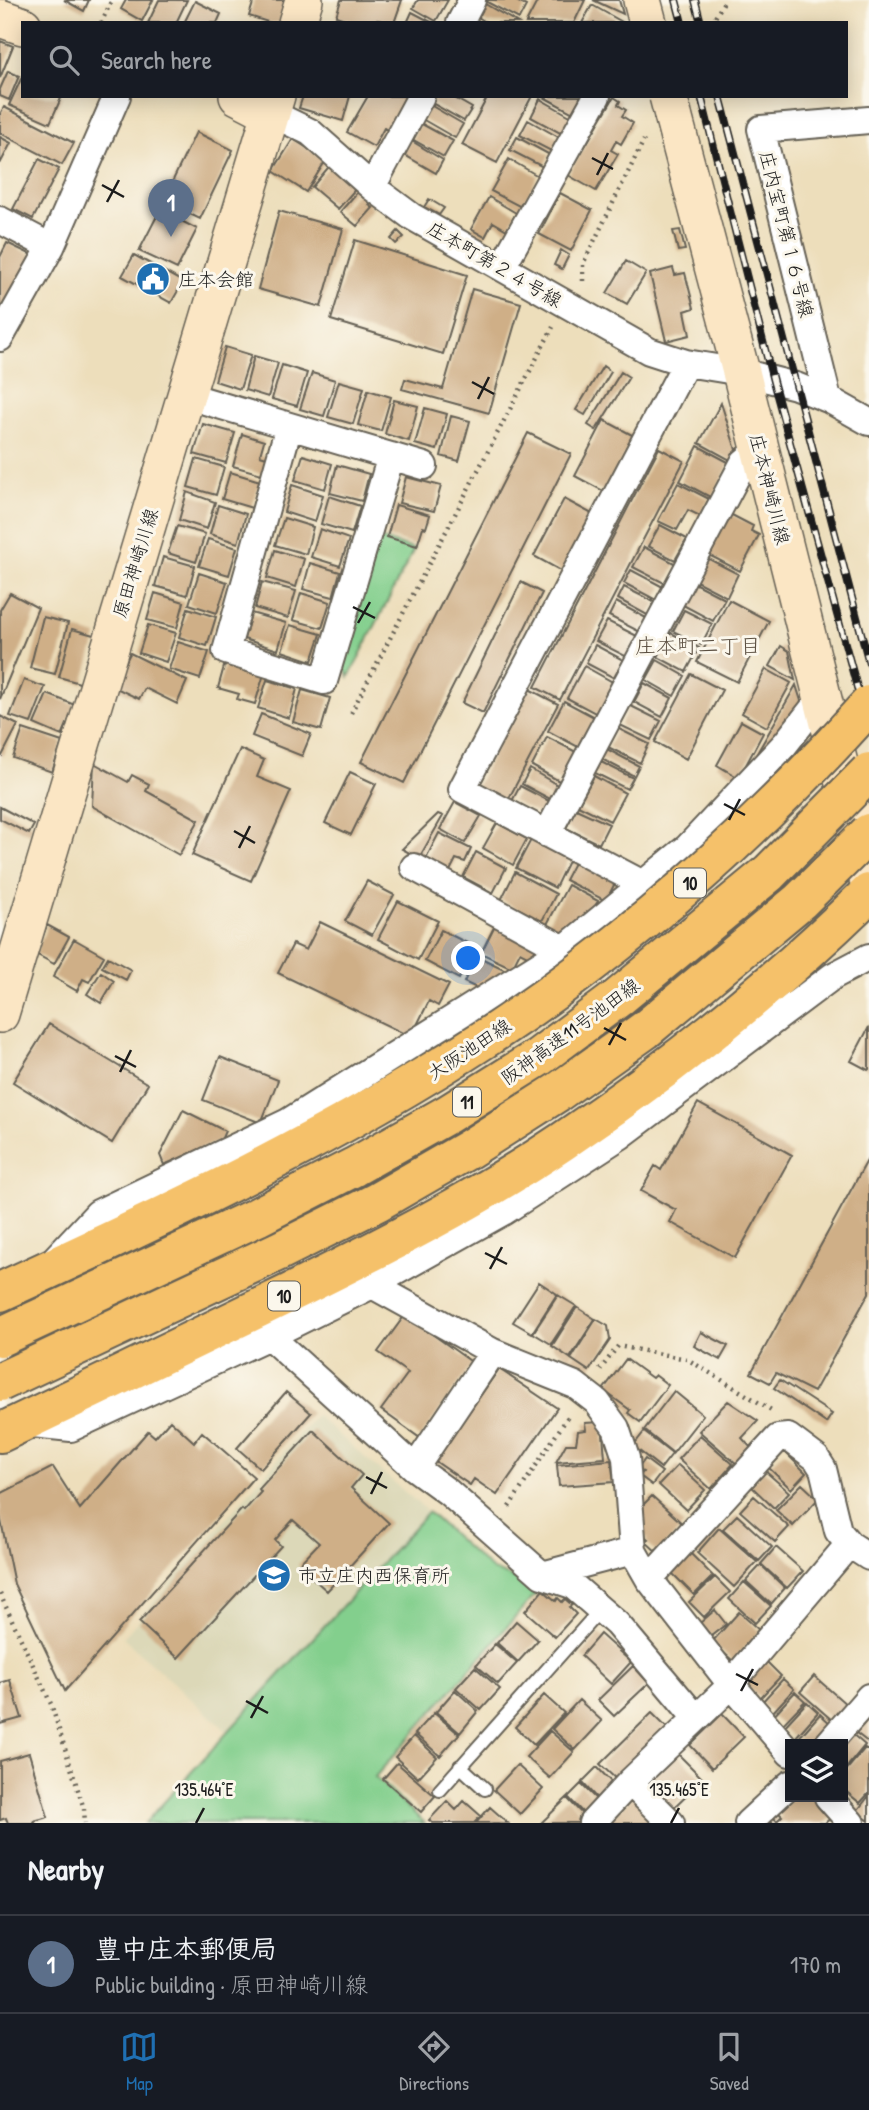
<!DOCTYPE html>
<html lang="en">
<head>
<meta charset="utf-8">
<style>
  body { margin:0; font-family:"Patrick Hand","Klee One",sans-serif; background:#20242c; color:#f1f3f6 }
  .controls { position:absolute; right:21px; bottom:21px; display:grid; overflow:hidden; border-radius:0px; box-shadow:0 4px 18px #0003 }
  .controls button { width:63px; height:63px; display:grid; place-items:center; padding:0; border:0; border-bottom:2px solid #363941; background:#171b24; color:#f1f3f6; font:35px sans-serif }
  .you { position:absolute; left:469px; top:959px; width:24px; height:24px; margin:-18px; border:5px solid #fff; border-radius:50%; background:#1a73e8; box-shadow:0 0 0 10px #1a73e833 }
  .badge { display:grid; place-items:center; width:46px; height:46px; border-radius:50%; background:#1f6fb2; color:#fff; font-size:23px; font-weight:700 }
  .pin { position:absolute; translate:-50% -58px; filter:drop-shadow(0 2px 4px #0008) }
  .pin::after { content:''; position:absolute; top:37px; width:24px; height:21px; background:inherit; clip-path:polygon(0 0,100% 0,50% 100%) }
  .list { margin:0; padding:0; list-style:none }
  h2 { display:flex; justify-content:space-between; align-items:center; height:91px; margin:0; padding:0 28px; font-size:30px }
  h2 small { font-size:23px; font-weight:400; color:#9ea1a6 }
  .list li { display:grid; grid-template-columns:46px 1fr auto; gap:21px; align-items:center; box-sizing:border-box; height:98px; padding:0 28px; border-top:2px solid #363941 }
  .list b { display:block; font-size:26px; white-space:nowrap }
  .list p { margin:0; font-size:23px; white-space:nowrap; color:#9ea1a6 }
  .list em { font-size:23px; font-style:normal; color:#9ea1a6 }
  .icon { flex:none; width:38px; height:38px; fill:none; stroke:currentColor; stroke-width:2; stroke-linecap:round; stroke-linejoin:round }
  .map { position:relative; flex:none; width:869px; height:1823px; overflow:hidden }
  .search { position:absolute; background:#171b24; box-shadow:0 4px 18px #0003; left:21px; right:21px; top:21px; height:77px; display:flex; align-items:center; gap:18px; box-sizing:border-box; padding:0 24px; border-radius:0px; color:#9ea1a6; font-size:26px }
  .sheet { height:189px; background:#171b24 }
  nav { display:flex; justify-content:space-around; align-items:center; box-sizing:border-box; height:98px; border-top:2px solid #363941; background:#171b24; font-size:19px; color:#9ea1a6 }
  nav a { display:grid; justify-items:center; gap:4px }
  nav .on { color:#1f6fb2 }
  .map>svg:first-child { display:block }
  .built { fill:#dcd8b8 }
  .green { fill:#83cf8d; stroke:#507654; stroke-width:2 }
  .building { fill:#cfaf87 }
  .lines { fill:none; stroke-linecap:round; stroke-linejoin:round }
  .lane-casing { stroke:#656054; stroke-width:16 }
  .street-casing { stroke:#656054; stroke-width:30 }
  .secondary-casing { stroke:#656054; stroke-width:40 }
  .primary-casing { stroke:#656054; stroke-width:42 }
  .path { stroke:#656054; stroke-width:4.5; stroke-dasharray:2 5; stroke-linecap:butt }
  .lane { stroke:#fff; stroke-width:12 }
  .street { stroke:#fff; stroke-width:26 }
  .secondary { stroke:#fbe6c4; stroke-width:37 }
  .primary { stroke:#f5c16b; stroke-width:38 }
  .rail-casing { stroke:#1c1c1c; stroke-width:8 }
  .rail { stroke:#fbf7ec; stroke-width:5; stroke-dasharray:16; stroke-linecap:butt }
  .secondary-bridge-casing { stroke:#656054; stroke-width:40; stroke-linecap:butt }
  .primary-bridge-casing { stroke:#656054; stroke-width:42; stroke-linecap:butt }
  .highway-bridge-casing { stroke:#656054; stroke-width:42; stroke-linecap:butt }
  .secondary-bridge { stroke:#fbe6c4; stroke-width:37 }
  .primary-bridge { stroke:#f5c16b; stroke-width:38 }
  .highway-bridge { stroke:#f5c16b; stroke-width:38 }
  .ticks { fill:none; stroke:#1c1c1c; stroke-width:2.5 }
  .labels { text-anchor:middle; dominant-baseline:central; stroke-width:6; stroke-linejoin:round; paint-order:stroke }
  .shield { fill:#fbf7ec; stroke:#5f5e5a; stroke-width:2 }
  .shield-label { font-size:18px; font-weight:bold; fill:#1c1c1c }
  .street-label { font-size:19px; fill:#1c1c1c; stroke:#fbf7ec }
  .poi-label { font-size:19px; fill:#1c1c1c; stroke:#fbf7ec; text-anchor:start }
  .neighbourhood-label { font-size:21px; fill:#5b4f41; stroke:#fbf7ec }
  .ticks-label { font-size:18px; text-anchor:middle; fill:#1c1c1c; stroke:#fbf7ec; stroke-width:6; stroke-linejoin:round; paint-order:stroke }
</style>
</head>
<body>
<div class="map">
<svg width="869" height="1823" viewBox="0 0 869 1823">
  <rect width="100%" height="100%" fill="#fbf7ec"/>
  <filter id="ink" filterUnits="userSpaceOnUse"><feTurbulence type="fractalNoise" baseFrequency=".0143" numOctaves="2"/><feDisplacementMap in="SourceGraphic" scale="14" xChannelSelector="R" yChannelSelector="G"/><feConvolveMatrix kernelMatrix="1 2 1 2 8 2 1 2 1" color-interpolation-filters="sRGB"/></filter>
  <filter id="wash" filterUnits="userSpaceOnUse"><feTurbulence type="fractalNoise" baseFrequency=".00686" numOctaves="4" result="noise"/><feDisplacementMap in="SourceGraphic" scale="28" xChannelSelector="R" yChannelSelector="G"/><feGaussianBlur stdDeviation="1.57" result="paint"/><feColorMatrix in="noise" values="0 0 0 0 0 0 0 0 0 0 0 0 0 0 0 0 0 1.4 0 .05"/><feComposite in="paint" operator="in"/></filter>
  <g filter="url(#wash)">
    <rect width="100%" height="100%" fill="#eddebb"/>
    <path class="built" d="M316,1415L428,1512L228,1732L123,1638Z"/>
    <path class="green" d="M378,538L414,549L349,677L341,662Z
      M428,1512L492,1570L541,1588L375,1777L425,1823H145Z"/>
    <g id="blocks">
      <path class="building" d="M64,0H89L84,11Z
        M126,0H153L142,21L121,9Z
        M159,0H187L176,23H148Z
        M254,0H287L280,23H271L249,16Z
        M341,0H402L394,23L377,20L376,23H357L336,16Z
        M418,0H448L436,21L413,8Z
        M488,0H515L526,6L519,19L487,2Z
        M538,0H585L574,23H526Z
        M593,0H619L623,14Z
        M195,1L221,14L217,23H184Z
        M485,4L518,23H487L478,17Z
        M592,5L624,23H582Z
        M412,12L433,23H407Z
        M0,41L13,46L0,78Z
        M8,71L19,76L9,100L0,96V89Z
        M23,75V96H62L50,123L9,105Z
        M303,96H350L343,121L299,108Z
        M368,96H408L389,131L384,128L374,147L347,132Z
        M435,96H451L472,108L464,121L432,103Z
        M488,96H532L497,163L462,145Z
        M542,96H580L584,98L575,114Z
        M614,97L620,101L618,105L626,110L622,116L633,123L621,144L616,141L611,150L618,154L596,191L568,175Z
        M540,99L572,117L562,134L531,117Z
        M430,105L463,124L455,138L422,119Z
        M4,107L74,143L62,165L0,133V114Z
        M528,120L560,138L553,152L520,135Z
        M420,123L453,141L444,157L412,139Z
        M196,132L233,150L200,219L163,201Z
        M0,137L11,143L0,164Z
        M517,137L550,155L543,167L510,150Z
        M293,139L326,160L306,192L273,171Z
        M410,140L443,160L436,173L403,154Z
        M39,159L59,169L33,219L13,209Z
        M509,159L538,176L521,207L491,191Z
        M332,163L358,186L338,209L312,187Z
        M361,188L374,199L369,205L373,208L357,226L340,212Z
        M560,193L592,210L571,251L539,234Z
        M489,197L516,213L507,230L493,222L485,237L471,229Z
        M429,199L444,208L439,215L424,207Z
        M160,210L197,229L177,269L139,251Z
        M279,211L343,229L321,307L258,289Z
        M680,230L685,250L678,251L673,231Z
        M398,231L404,237L396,244L391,239Z
        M355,240L467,275L443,354L331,320Z
        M7,243L34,256L6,311L0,307V257Z
        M561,250L569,255L562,269L554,265Z
        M134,255L183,282L171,303L122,276Z
        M626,261L646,273L627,304L607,293Z
        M673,268L675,275L685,273L694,308L685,311L690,335L666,341L650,274Z
        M472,289L521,303L489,413L402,389L405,379L443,389Z
        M225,347L251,355L240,389L215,381Z
        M254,356L278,363L268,397L245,390Z
        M282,365L307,373L297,406L272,399Z
        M603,366L611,372L585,415L576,410Z
        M621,372L629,377L596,430L588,425Z
        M312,373L335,380L324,416L300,409Z
        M339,381L364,388L353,424L328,417Z
        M368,390L391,397L381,431L358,425Z
        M394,400L418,406L409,441L385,434Z
        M721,403L737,453L732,461L699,443Z
        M425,408L447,414L437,450L415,444Z
        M451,416L470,421L459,461L441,456Z
        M604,420L634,436L605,492L575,476Z
        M203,424L235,433L226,463L194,454Z
        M528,433L571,454L404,783L361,762Z
        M242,434L264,441L260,455L270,458L265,475L233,466Z
        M698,446L730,463L712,498L680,481Z
        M659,448L684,461L560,700L535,687Z
        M303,455L332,464L325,489L295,480Z
        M196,459L224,467L216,495L188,487Z
        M337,465L369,474L362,501L330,493Z
        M230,472L260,481L252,508L222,499Z
        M406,477L441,486L434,511L399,503Z
        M678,483L709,499L700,516L688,510L677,530L658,521Z
        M292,485L323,495L315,522L284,512Z
        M187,492L215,502L207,529L179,520Z
        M329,496L360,506L352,533L321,524Z
        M564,499L594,515L563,572L534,556Z
        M218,505L246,514L238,543L210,534Z
        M396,505L430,515L426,528L423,527L417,546L387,537Z
        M728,513L753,526L751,531L759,535L740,571L707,554Z
        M284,518L313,527L306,554L275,545Z
        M660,525L687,539L675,560L648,546Z
        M177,526L205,534L196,562L168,553Z
        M320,529L349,539L340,566L311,557Z
        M208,539L237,548L229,575L199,566Z
        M644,547L676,564L666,584L633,567Z
        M275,550L304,559L296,587L267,578Z
        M163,557L195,566L187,595L155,586Z
        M707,558L738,574L727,597L696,581Z
        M310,563L340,572L333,597L303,589Z
        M631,570L663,587L656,600L624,583Z
        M199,573L227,582L217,613L189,604Z
        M262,582L296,591L288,618L255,608Z
        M521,582L542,593L483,713L462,703Z
        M694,583L725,599L713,621L683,605Z
        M624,587L656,603L649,616L618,599Z
        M10,593L38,608L0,699V610Z
        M155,593L184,602L177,628L147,620Z
        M301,593L330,602L322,628L293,620Z
        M729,600L769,621L737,682L697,662Z
        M616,602L648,619L640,632L609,616Z
        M188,608L216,617L207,646L179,637Z
        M684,610L712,624L701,645L673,631Z
        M251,613L286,623L278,650L244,639Z
        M43,617L68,623L55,674L30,668Z
        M607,621L637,636L627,657L596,641Z
        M148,625L176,633L166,662L139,653Z
        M290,625L321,634L312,661L282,651Z
        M72,629L97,636L83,684L59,677Z
        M671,633L699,648L686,672L658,657Z
        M178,642L209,652L200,679L169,669Z
        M595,645L625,661L616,679L586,663Z
        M781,646L789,651L795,680L770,666Z
        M130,653L187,681L177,704L145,688L139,699L114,687Z
        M657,660L685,676L674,696L646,680Z
        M225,663L264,674L255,704L237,699L239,694L218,688Z
        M584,666L616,684L599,715L567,698Z
        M766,669L791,683L767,727L742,713Z
        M691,674L722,690L686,759L655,742Z
        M24,680L45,687L31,723L10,716Z
        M267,680L297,689L289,718L258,708Z
        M644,683L672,698L662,717L634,702Z
        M796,685L801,701L799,716L748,769Z
        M527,688L558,704L507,802L476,787Z
        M302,690L330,698L321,730L293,722Z
        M47,694L75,705L62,736L34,724Z
        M564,701L596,718L580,748L548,731Z
        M629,705L661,721L651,740L620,725Z
        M261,714L311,734L302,756L252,736Z
        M0,716L18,725L2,756L0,755Z
        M741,721L763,733L739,778L717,765Z
        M617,728L649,744L640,763L608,747Z
        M23,729L62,742L52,772L13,758Z
        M547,737L576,752L561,782L532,766Z
        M603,747L639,766L634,776L598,757Z
        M240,749L264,760L257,777L291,791L251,881L192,855Z
        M597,760L633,778L627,789L591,771Z
        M94,763L128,782L132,775L149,784L146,791L199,820L179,855L92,806Z
        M530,769L559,786L552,800L522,784Z
        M350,772L376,784L351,835L325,823Z
        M594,776L625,793L610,821L578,805Z
        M520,786L549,801L542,816L512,801Z
        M455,802L481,816L465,843L440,829Z
        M0,807L34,825L29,834L0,819Z
        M576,809L609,824L599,844L566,828Z
        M438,814L443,816L419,858L402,849Z
        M497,823L527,839L513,865L483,848Z
        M439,833L471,849L465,862L456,859L448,875L424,862Z
        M533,836L571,855L555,888L516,868Z
        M476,852L506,868L493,893L463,877Z
        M576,859L616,881L606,901L565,880Z
        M515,872L556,894L542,921L501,900Z
        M367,881L394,895L372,935L345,921Z
        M568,885L598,901L592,911L561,934L546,926Z
        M398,901L438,921L418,960L378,939Z
        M320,922L449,985L438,1006L429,1001L411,1037L278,973L293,944L306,950Z
        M47,925L69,937L54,964L36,954Z
        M495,925L537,946L531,958L520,952L512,968L481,953Z
        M441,930L475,947L459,979L425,961Z
        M74,939L104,956L89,982L83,979L77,991L53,977Z
        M477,956L510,972L483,991L464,982Z
        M108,957L131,970L126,980L102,967Z
        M101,972L114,981L101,1003L87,994Z
        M49,1024L148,1084L112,1143L13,1082Z
        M869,1027V1069L868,1070L851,1061Z
        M220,1057L278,1080L261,1123L203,1100Z
        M698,1103L792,1155L735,1258L670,1222L676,1210L641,1191L655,1166L661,1170Z
        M183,1110L225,1131L221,1140L164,1165L160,1155Z
        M869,1157V1293L814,1392L776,1373L770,1383L751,1373Z
        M539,1282L557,1294L532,1333L513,1322Z
        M558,1295L576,1306L551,1344L533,1333Z
        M577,1307L595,1319L570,1358L552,1346Z
        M405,1315L473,1363L420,1438L381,1410L408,1373L378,1352Z
        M596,1319L608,1326L610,1340L589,1371L571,1359Z
        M701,1332L728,1346L720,1360L694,1346Z
        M626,1359L652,1378L655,1375L668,1385L640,1422L628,1413L630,1410L603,1390Z
        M499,1369L557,1408L497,1495L474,1479L470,1485L435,1461Z
        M780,1380L832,1414L826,1423L774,1388Z
        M674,1391L703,1415L673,1453L644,1430Z
        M286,1392L311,1413L261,1469L237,1448Z
        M728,1401L758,1421L742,1438L751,1448L737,1464L699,1431Z
        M170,1420L194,1442L202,1432L254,1477L65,1691L14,1584L0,1516V1494L53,1467L80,1509L148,1431L155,1437Z
        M602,1422L605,1458L556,1462L566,1444H576L578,1431L586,1430L585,1423Z
        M313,1430L362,1475L351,1488L389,1523L327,1591L298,1565L319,1543L293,1520L275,1540L281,1546L178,1658L139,1622L242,1509L244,1511L261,1492L259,1489Z
        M644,1432L672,1454L661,1468L633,1446Z
        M700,1435L733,1464L711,1489L678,1459Z
        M784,1451L806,1473L791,1489L768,1467Z
        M645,1459L662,1472L652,1485L640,1476L643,1472L638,1469Z
        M611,1460L614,1482L559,1486L557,1465Z
        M678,1465L705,1490L686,1510L659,1485Z
        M764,1470L789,1492L774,1508L750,1485Z
        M802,1484L818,1499L793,1526L776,1510Z
        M652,1496L684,1525L658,1553L645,1541L648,1539L640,1532V1508Z
        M754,1496L789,1527L775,1542L740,1511Z
        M737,1515L772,1547L759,1561L723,1529Z
        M719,1528L757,1562L734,1587L697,1553Z
        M776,1547L803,1571L787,1588L761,1564Z
        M688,1551L713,1576L694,1595L669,1570Z
        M761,1565L785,1588L771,1604L746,1581Z
        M715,1577L730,1592L704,1617L689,1602Z
        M744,1582L771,1606L755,1623L729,1599Z
        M543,1590L556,1601L558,1598L562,1602L565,1599L572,1605L569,1607L576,1614L555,1637L525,1611Z
        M715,1610L726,1624L711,1636L700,1623Z
        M739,1612L760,1631L733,1661L712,1642Z
        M516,1621L538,1640L518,1662L497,1643Z
        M600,1634L631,1662L611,1684L581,1656Z
        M495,1644L517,1663L498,1684L476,1665Z
        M764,1659L781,1676L760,1698L742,1682Z
        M633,1666L649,1683L614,1716L598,1700Z
        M475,1667L500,1689L481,1710L456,1688Z
        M814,1676L847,1705L833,1721L800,1692Z
        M783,1679L794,1689L772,1713L761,1703Z
        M10,1680L22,1718L0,1724V1683Z
        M455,1690L478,1711L460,1733L436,1712Z
        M795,1692L805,1701L782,1725L772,1717Z
        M544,1695L564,1713L534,1745L515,1727Z
        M579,1700L602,1721L575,1750L552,1729Z
        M807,1702L818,1712L795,1738L783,1728Z
        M434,1713L459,1734L440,1756L415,1734Z
        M652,1713L670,1731L618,1781L600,1764Z
        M722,1714L744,1737L712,1768L690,1745Z
        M820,1714L832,1725L815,1744H800L796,1741Z
        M869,1715V1743L855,1732Z
        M550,1731L574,1752L550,1778L526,1757Z
        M851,1733L865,1745L843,1772V1743Z
        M414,1736L437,1757L418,1778L395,1757Z
        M865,1748L869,1751V1793L860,1803L843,1789V1774Z
        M29,1753L48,1817L34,1821L35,1823H8L6,1818L0,1820V1761Z
        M677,1753L703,1779L673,1808L647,1782Z
        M397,1763L435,1796L421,1812L383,1779Z
        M517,1765L543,1789L520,1814L494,1790Z
        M597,1767L616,1787L600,1802L582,1782Z
        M581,1784L598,1801L585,1815L568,1797Z
        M633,1796L662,1823H607Z
        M869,1796V1821L857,1811Z
        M795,1797H815L833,1816L825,1823H762L771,1815L777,1821L782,1816L778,1812Z
        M567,1798L585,1817L579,1823H541Z
        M447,1801L456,1810L464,1801L481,1816L474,1823H433L429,1820Z
        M490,1807L508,1823H476Z"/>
    </g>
  </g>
  <g filter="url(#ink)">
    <use href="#blocks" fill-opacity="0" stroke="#656054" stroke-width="2"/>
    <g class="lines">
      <g class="lane-casing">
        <path id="lane" d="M460,1766L485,1789
          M440,1790L600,1610"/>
      </g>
      <g class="street-casing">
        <path id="street" d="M460,23L472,0
          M271,113L310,132L372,187L411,216L649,351L686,363L741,372L796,386L828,399
          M869,120L761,129L828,399L869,422
          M372,187L421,96
          M0,220L51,247
          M502,267L597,96
          M0,338L51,247L117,96
          M185,395L424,466
          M289,426L226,651L324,681L391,456
          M547,834L744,462L760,449
          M414,867L564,949
          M643,884L462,789L686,363
          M53,1261L98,1213L288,1122L564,949L688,847L785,744L822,697
          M372,1285L493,1352L575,1385L597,1402L616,1428L626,1458L633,1551L649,1579L730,1683L790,1753
          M269,1336L415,1468L448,1492L542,1575L572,1585L617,1624L696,1718
          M23,1423L71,1428L269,1336L372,1285L503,1212L620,1136L833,976L869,957
          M415,1468L493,1352
          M542,1575L633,1551
          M649,1579L778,1438L788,1437L816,1458L823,1469L838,1531L849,1544L869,1557
          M828,1744L869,1697
          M630,1782L671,1823
          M828,1797L851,1823
          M592,1823L630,1782L723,1693L849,1544
          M748,1823L790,1784"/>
      </g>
      <g class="secondary-casing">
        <path id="secondary" d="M642,0L648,23
          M0,18L23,26
          M297,23L304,0
          M238,96L271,113
          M673,115L741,372L869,883
          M0,1014L276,96"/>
      </g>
      <g class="primary-casing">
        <path id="primary" d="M0,1292C168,1215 334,1137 489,1036
          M0,1433C97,1387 194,1340 290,1293C383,1247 476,1200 562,1142C672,1068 774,986 869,893"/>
      </g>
      <path class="path" d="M101,23L112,0
        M712,23L725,0
        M583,281V264L644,140
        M351,713L553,327
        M600,1370L618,1346L687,1359L773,1411
        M509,1507L569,1415
        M0,1594L51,1704L84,1809L85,1823"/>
      <use href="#lane" class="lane"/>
      <use href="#street" class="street"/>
      <use href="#secondary" class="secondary"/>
      <use href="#primary" class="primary"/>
      <g class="rail-casing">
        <path id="rail" d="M676,0L682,23
          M695,0L701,23
          M701,96L773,381L869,731
          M720,96L869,663"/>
      </g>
      <use href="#rail" class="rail"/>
      <g class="secondary-bridge-casing">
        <path id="secondary-bridge" d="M668,96L673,115"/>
      </g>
      <g class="primary-bridge-casing">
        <path id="primary-bridge" d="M489,1036C630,943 757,830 869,705"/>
      </g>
      <g class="highway-bridge-casing">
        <path id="highway-bridge" d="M0,1337L257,1217L354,1167L448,1114L539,1057L618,998L769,873L869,772
          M0,1382L279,1251L377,1202L469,1149L558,1092L645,1030L800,901L869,833"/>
      </g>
      <use href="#secondary-bridge" class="secondary-bridge"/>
      <use href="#primary-bridge" class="primary-bridge"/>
      <use href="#highway-bridge" class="highway-bridge"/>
    </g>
  </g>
  <path class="ticks" d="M592,158L613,169M597,175L608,153M102,185L124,197M107,202L119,180M472,382L494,394M478,399L489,377M353,607L375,618M358,623L370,602M724,804L745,815M729,820L740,799M234,831L255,843M239,848L250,826M604,1028L626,1040M609,1045L621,1023M115,1056L136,1067M120,1072L131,1050M485,1253L507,1264M490,1269L502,1247M366,1477L387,1488M371,1494L382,1472M736,1674L758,1685M741,1691L753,1669M246,1701L268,1713M251,1718L263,1696M196,1823L204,1808M671,1823L679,1808"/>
  <defs>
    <g id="civic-disc" transform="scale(1.75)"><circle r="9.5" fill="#1f6fb2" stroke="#fbf7ec"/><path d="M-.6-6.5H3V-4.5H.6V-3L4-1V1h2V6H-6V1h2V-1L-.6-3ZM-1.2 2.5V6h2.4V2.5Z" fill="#fff"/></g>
    <g id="school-disc" transform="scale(1.75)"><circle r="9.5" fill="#1f6fb2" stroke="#fbf7ec"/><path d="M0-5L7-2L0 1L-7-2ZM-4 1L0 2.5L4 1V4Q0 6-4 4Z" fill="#fff"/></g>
  </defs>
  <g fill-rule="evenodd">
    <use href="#civic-disc" x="153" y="279"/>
    <use href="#school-disc" x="274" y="1575"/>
  </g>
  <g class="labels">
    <g class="shield">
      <rect x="674" y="868.5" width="32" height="29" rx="5"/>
      <rect x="453" y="1087.5" width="28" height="29" rx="5"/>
      <rect x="268" y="1281.5" width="32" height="29" rx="5"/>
    </g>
    <g class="shield-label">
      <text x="690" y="883">10</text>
      <text x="467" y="1102">11</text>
      <text x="284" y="1296">10</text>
    </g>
    <g class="street-label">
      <text transform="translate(787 234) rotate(76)">庄内宝町第１６号線</text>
      <text transform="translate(495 264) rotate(30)">庄本町第２４号線</text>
      <text transform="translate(770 489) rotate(76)">庄本神崎川線</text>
      <text transform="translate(135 563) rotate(-73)">原田神崎川線</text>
      <text transform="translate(570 1031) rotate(-36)">阪神高速11号池田線</text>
      <text transform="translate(469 1049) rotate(-33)">大阪池田線</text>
    </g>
    <g class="poi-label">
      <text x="178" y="279">庄本会館</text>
      <text x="298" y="1575">市立庄内西保育所</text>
    </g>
    <g class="neighbourhood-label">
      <text x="698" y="645">庄本町二丁目</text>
    </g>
  </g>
  <g class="ticks-label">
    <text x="204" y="1796">135.464°E</text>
    <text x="679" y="1796">135.465°E</text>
  </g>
</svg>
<div class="controls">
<button><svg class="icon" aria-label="layers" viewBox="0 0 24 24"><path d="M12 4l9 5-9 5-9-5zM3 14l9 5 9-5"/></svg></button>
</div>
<div class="you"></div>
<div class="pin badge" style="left:171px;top:237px;background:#5c6f8a">1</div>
<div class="search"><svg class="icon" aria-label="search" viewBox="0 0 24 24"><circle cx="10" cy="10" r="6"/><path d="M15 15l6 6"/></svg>Search here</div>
</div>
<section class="sheet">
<h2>Nearby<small></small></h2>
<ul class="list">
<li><span class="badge" style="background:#5c6f8a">1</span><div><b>豊中庄本郵便局</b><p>Public building · 原田神崎川線</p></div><em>170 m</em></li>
</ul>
</section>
<nav>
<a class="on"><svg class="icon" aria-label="map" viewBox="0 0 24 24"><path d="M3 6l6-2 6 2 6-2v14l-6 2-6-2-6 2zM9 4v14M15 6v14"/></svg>Map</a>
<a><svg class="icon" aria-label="directions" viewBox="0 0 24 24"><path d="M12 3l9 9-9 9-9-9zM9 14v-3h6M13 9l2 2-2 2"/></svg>Directions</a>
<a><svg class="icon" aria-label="saved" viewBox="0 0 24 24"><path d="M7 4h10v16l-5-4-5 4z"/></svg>Saved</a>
</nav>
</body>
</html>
